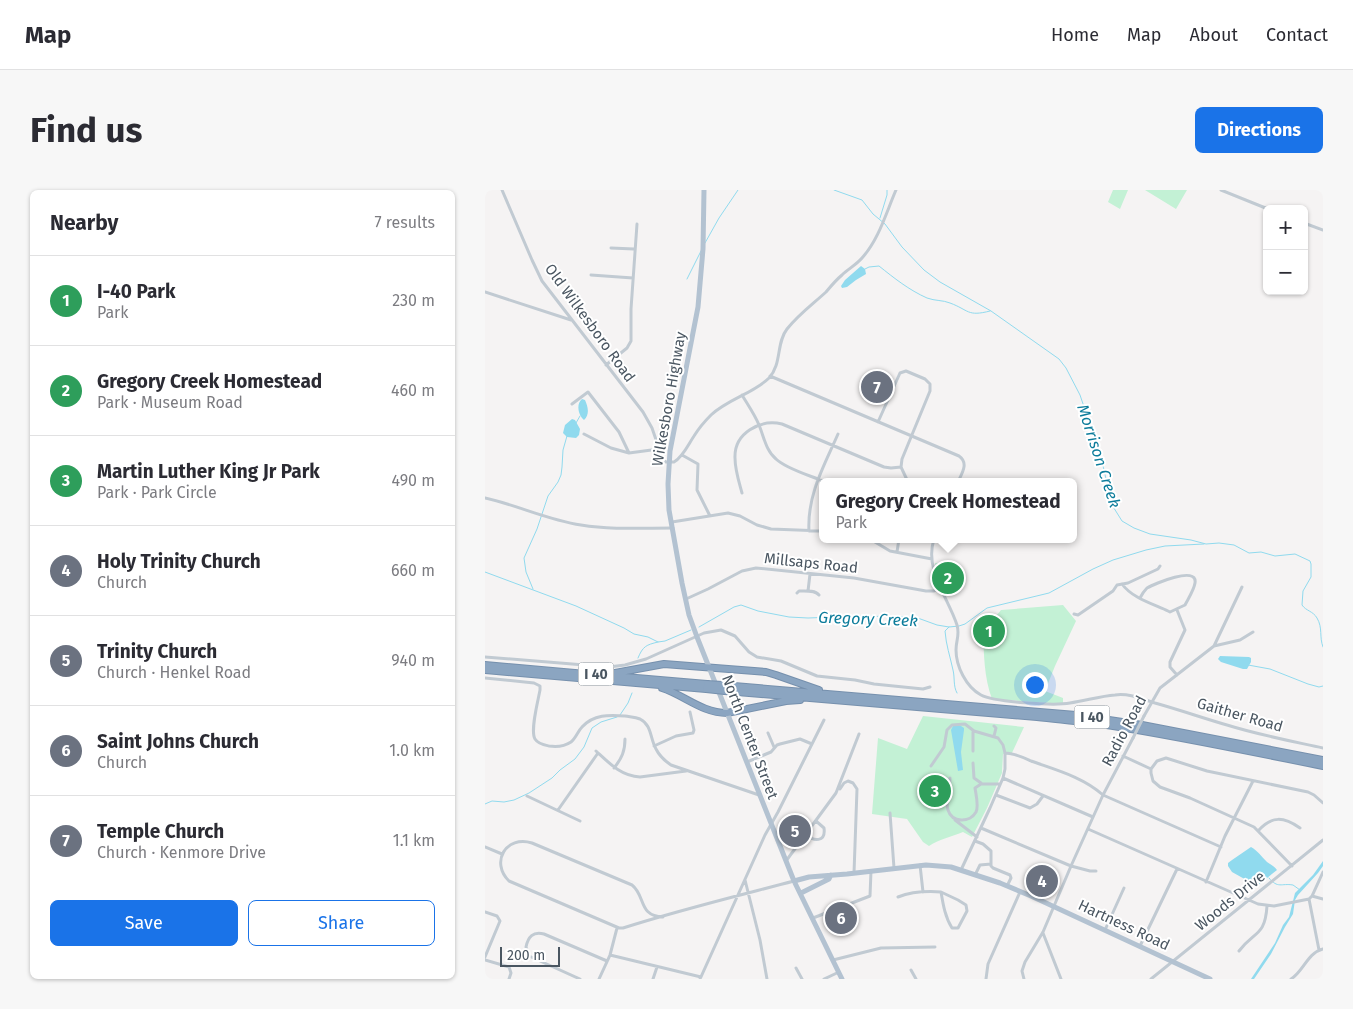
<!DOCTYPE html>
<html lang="en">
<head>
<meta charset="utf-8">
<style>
  body { margin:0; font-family:"Fira Sans",sans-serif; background:#f7f7f7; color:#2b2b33 }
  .controls { position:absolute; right:15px; top:15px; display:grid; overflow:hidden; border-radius:8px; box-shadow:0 1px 4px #0004 }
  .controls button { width:45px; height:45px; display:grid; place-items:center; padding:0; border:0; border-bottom:1px solid #e1e1e2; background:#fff; color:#2b2b33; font:25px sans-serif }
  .scale { position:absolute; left:15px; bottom:12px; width:60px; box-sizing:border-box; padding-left:5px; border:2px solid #4a5661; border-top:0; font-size:14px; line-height:18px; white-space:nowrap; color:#4a5661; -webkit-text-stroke:4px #fff; paint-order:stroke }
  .you { position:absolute; left:549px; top:494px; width:18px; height:18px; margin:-12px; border:4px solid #fff; border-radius:50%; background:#1a73e8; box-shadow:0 0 0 8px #1a73e833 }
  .badge { display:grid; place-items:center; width:32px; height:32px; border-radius:50%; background:#1a73e8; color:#fff; font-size:16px; font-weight:700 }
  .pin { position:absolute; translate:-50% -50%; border:2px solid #fff; box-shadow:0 1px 5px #0006 }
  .popup { position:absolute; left:334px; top:288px; width:258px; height:65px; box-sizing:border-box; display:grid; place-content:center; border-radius:8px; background:#fff; filter:drop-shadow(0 1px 4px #0005); font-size:16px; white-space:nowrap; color:#7c7c81 }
  .popup b { font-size:19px; color:#2b2b33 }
  .popup::after { content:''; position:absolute; left:50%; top:100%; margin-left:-10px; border:10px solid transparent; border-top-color:#fff }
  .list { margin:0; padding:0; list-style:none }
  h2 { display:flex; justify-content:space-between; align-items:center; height:65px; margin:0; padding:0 20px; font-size:21px }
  h2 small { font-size:16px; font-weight:400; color:#7c7c81 }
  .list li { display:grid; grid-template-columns:32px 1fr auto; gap:15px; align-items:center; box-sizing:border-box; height:90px; padding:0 20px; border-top:1px solid #e1e1e2 }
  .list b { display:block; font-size:19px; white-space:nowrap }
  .list p { margin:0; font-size:16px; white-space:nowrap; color:#7c7c81 }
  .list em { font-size:16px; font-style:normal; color:#7c7c81 }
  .actions { display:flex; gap:10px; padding:15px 20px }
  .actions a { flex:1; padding:11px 0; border:1px solid #1a73e8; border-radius:8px; text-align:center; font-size:18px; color:#1a73e8 }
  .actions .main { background:#1a73e8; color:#fff }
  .map { position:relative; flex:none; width:838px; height:789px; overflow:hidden; border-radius:8px }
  header { display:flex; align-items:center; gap:30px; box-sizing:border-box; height:70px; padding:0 25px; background:#fff; border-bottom:1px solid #e1e1e2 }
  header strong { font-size:24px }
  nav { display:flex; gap:28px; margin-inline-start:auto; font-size:18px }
  .intro { display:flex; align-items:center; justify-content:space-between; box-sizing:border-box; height:120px; padding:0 30px }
  h1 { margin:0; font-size:35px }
  .button { padding:12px 22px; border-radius:8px; background:#1a73e8; color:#fff; font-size:18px; font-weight:700 }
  main { display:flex; gap:30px; padding:0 30px }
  aside { flex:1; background:#fff; border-radius:8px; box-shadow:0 1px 4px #0004 }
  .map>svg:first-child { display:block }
  .green { fill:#c3f1d5 }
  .water { fill:#90daee }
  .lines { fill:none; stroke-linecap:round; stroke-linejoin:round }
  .stream { stroke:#90daee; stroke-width:1 }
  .highway-casing { stroke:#7690ad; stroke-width:8 }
  .minor { stroke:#c1cad2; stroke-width:3 }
  .major { stroke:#b3c2d1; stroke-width:5 }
  .highway { stroke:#8ba5c1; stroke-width:6 }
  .highway-bridge-casing { stroke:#7690ad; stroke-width:8; stroke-linecap:butt }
  .minor-bridge { stroke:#c1cad2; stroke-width:3 }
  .highway-bridge { stroke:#8ba5c1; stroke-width:6 }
  .labels { text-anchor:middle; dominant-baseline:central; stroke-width:4; stroke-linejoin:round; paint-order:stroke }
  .shield { fill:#fff; stroke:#808990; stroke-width:1 }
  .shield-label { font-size:14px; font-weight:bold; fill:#4a5661 }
  .street-label { font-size:15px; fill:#4a5661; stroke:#fff }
  .water-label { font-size:16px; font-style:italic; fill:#0c7c9b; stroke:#fff }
</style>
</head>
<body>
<header>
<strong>Map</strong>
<nav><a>Home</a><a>Map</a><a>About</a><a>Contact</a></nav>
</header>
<div class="intro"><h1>Find us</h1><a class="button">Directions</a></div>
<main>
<aside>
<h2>Nearby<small>7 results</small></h2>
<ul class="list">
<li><span class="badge" style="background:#2e9e5b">1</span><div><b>I-40 Park</b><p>Park</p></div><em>230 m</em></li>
<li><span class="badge" style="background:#2e9e5b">2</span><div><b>Gregory Creek Homestead</b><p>Park · Museum Road</p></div><em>460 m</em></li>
<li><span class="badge" style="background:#2e9e5b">3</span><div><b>Martin Luther King Jr Park</b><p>Park · Park Circle</p></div><em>490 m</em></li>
<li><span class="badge" style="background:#6b7280">4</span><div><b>Holy Trinity Church</b><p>Church</p></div><em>660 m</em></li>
<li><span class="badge" style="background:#6b7280">5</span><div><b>Trinity Church</b><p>Church · Henkel Road</p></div><em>940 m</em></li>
<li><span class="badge" style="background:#6b7280">6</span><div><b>Saint Johns Church</b><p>Church</p></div><em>1.0 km</em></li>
<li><span class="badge" style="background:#6b7280">7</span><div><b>Temple Church</b><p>Church · Kenmore Drive</p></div><em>1.1 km</em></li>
</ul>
<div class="actions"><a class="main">Save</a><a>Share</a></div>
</aside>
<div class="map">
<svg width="838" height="789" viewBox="0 0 838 789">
  <rect width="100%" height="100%" fill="#f5f3f3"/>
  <path class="green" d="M628,0H643L635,19L623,12Z
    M660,0H702L691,19Z
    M450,373L457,374L470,384L472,396L467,400L460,403L456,397Z
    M578,415L591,431L570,476L560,501L578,508V514L507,509C499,487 499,465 498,442L516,420Z
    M438,526L539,537L526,565L518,564L517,583L502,618L487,647L478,642C466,647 455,649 444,656L438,652L422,629L387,624L393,548L422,559Z"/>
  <path class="water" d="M376,76L380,79L381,84L371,90L362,97L357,98L356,96L360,90Z
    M97,209L100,210C103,217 105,224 99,230C93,225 91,214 97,209Z
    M87,229L90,230L95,239L94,245L91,248L82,247L78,243L80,235Z
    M735,466L764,467L766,468V472L762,479H758L736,472L733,469Z
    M468,536H476L479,538V540L476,562L478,580L473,581L466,540Z
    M766,657C773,661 776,666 782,672C786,675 789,676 792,680L772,696L747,682L743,676V673L747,670Z
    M838,671V676L833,683L813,705L810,710L808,724L800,737L786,764L769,789H766L790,753L798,735L804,727L810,703L828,685Z"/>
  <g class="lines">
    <path class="stream" d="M349,0L377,10L388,24L400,34L417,57L439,80L455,92L506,121L574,169L581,178L595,205L616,267L627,315L637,331L649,338L665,344L706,350L721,354L734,353L749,355L764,363L776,362L790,366L810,364L825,371L826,374V387L818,401L817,415C821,421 828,421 832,428C838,438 834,447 838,457
      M395,28L402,5V0
      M220,53L234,28L253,0
      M380,79L384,77L394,76C409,88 424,100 442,108C450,111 458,110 465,113C484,120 482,127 505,121
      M202,89L216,61
      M91,233L95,226
      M0,382L91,416L139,438L149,444L163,447L173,452L180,451L206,440
      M48,399L41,382L39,368L52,339L63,306L73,292L76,285L77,277L78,260L82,246
      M214,437L249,417L256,415L273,421L304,427L323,428L375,426L430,427L452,435L464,437L474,436L480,434L502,418L564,403L608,379L628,370L661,360L680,356L719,354
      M464,437L460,441C461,455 465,466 468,480C470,488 468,496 472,503
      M153,468C158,456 161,455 173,452
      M763,475L785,479L823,494L834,497L838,496
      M135,525L143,513L147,503
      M0,614L7,611L19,612L29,610L44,603L67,588L75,580L90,569L99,557L107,538L116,532L132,527
      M784,688C793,699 796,693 808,695L815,700"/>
    <g class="highway-casing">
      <path id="highway" d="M0,475L101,484
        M0,480L221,499
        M96,483H130L179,474L281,482L291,485L334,500
        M128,486L222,494
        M237,495L591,525L657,535L838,570
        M177,498C199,505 217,523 242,523L301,511L315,510
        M240,501L552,527C578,530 603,532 628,536C698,547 768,562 838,576"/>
    </g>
    <path class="minor" d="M17,0L47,70L57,91L158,222L167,238L178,270L181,272H189C198,267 203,255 209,246C214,238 220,231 226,225C243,209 269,203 284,188C297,174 291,153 302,139C314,124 328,114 341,102C346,96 351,90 357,85C363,79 371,75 377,68C394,49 401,23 411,0
      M736,0L783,19
      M819,33L838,40
      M126,58L149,59
      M106,85L148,88
      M0,102L86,130
      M121,175L142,158L146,151V119L152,34
      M285,186L474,266C484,273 477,283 473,292
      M257,205C263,215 270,225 274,235C279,247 281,261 291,269C301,279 327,286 340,292
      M87,214L103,202L134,242L144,263
      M393,232L415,183L421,181L440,189L445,194V201L417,269L416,277L423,292
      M99,244L126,258L144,263L174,259
      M197,265L213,274L212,300L225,326
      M257,303C254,292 250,280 250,268C249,243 275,229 297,234L399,277L406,278L416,277
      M0,308C32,315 63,330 96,335C126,340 157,338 188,338
      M187,332L243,323L255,326L272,335L286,339L338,341
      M324,341C322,305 339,276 353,244
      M385,349L405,361L447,369
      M449,349C439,380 463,407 472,435C475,445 471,450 471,460C471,476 481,497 496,505C509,512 569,516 585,513C600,511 615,506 630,505C644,503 657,509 670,513C695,520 718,528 742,535C774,545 806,551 838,558
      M412,362L414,349
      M637,394C647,408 668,414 683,421L685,422L700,415C703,409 709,400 710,393C713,375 669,394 662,398C659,401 657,404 655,408
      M323,401L325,384
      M312,403L314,401C321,401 330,400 334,405
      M201,409L223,399L257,381L271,378L369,388L441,401H449L455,398
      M589,424L593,425L628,401L632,395L643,393L673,379L675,376
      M729,456L755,450L768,442
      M0,467L124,477L140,475L161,469L219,443L236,440L250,446L264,462L272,467L296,471L332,486L370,490L389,494L438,499L445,497
      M692,485L685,477V472L700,440L692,420
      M0,488L49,493L55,496V500C53,511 45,541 50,549C53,554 59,555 64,556C71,557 80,556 86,552C91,548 93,541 97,537C109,524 124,525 140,526C145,527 150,527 155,529C167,535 165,549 171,559C174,565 180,571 186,575L274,605
      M659,526L675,498L729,456L757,397
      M509,536L511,538L509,546
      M283,543L289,557
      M169,556L191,546L208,543L209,540L205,522
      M111,561C124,573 136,586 155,587L201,581
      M488,561V540
      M520,563C529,563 537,567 546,571C571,580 598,587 618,605L736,657
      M638,566L666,579
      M262,572L286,562L292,555L295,554L315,549L327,554
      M488,573L489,588L496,593
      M446,576L459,557L462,540L467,535L480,534L489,541L513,548L518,555L520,563V579L518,588L505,618L476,680
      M129,578C137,568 140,561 140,549
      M666,579L672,571L681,568L722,581L823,602L829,605L838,613
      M666,579V583L668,591L675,597L705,608L769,637L807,676
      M465,588C465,599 460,611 463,620C467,633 485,633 491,622C494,616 491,605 490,598L496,594
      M518,588L608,627
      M496,594H515
      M355,599L359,593L363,591L368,593L372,599L369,683
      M511,605L545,618L552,614L558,606
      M42,606L95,631
      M73,620L113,563
      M405,623L409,678
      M470,630L492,647
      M496,638L586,676L605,681H611
      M603,639L773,714L789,716L824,709L827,706L838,709
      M773,641C787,625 799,627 815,638
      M320,645C329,651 341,653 339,638L331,631
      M490,651L498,654L506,661V676L508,678L525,685L526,688L522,696
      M0,657L17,664
      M301,671L351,603L374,544
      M435,675L438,702
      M490,685L495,675L506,674
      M260,690L275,750L282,789
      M721,692L740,646L768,591
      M456,702L473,710L481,715L482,721L473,738H467C460,727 458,714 456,702Z
      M827,706L838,682
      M413,707C426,702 442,701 456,702
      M824,709L834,760
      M0,722L12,726L15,731L0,767
      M178,727C153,726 161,706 147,695L47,653C21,645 5,672 24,691L134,738H138C194,720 252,706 309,691
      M328,728L385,706L386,681
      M620,740L639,698
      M558,743L576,789
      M655,756L692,679
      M754,761C769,741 780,747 782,716
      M125,765L216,787
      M0,770L24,777L26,783L24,789
      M348,770L396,758L450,757
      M311,778L317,789
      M426,780L431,789
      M95,789L44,766L41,757C43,747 48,741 59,744L122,771
      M114,789L125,765L132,738
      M168,789L172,777
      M215,789L280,645L293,622L339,530
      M339,789L354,782
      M501,789L503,774L535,702
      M539,789L537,781L540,772L558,742L586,676L618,605L648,548
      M666,789L838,650
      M806,789C819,781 822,763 838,759"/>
    <path class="major" d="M219,0L218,59L213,117L185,261L183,294L184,320L197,393L204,425L212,447L309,691L357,789
      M309,691L324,687L362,684L441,675L466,677L515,693L546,706L725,789
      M316,703L344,689L346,685"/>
    <use href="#highway" class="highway"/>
    <g class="highway-bridge-casing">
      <path id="highway-bridge" d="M222,494L237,495
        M221,499L240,501"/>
    </g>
    <path class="minor-bridge" d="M648,548L659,526"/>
    <use href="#highway-bridge" class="highway-bridge"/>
  </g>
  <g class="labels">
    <g class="shield">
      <rect x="93.5" y="472.5" width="35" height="23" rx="4"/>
      <rect x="589.5" y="515.5" width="35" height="23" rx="4"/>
    </g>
    <g class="shield-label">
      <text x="111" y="484">I 40</text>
      <text x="607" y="527">I 40</text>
    </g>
    <g class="street-label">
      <text transform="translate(105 133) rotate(54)">Old Wilkesboro Road</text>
      <text transform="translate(184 209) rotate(-80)">Wilkesboro Highway</text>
      <text transform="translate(326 373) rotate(6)">Millsaps Road</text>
      <text transform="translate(755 525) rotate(16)">Gaither Road</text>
      <text transform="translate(639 541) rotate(-62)">Radio Road</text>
      <text transform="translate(265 547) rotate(69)">North Center Street</text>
      <text transform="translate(745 711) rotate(-39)">Woods Drive</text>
      <text transform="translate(639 735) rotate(25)">Hartness Road</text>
    </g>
    <g class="water-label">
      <text transform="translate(614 266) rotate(72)">Morrison Creek</text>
      <text transform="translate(383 429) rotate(2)">Gregory Creek</text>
    </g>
  </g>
</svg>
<div class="controls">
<button>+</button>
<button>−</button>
</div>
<div class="scale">200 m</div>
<div class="you"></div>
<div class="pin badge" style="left:504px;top:441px;background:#2e9e5b">1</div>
<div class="pin badge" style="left:463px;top:388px;background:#2e9e5b">2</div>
<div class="popup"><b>Gregory Creek Homestead</b>Park</div>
<div class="pin badge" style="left:450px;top:601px;background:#2e9e5b">3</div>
<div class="pin badge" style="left:557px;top:691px;background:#6b7280">4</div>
<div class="pin badge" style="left:310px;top:641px;background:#6b7280">5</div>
<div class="pin badge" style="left:356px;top:728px;background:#6b7280">6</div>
<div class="pin badge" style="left:392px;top:197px;background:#6b7280">7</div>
</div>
</main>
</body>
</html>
